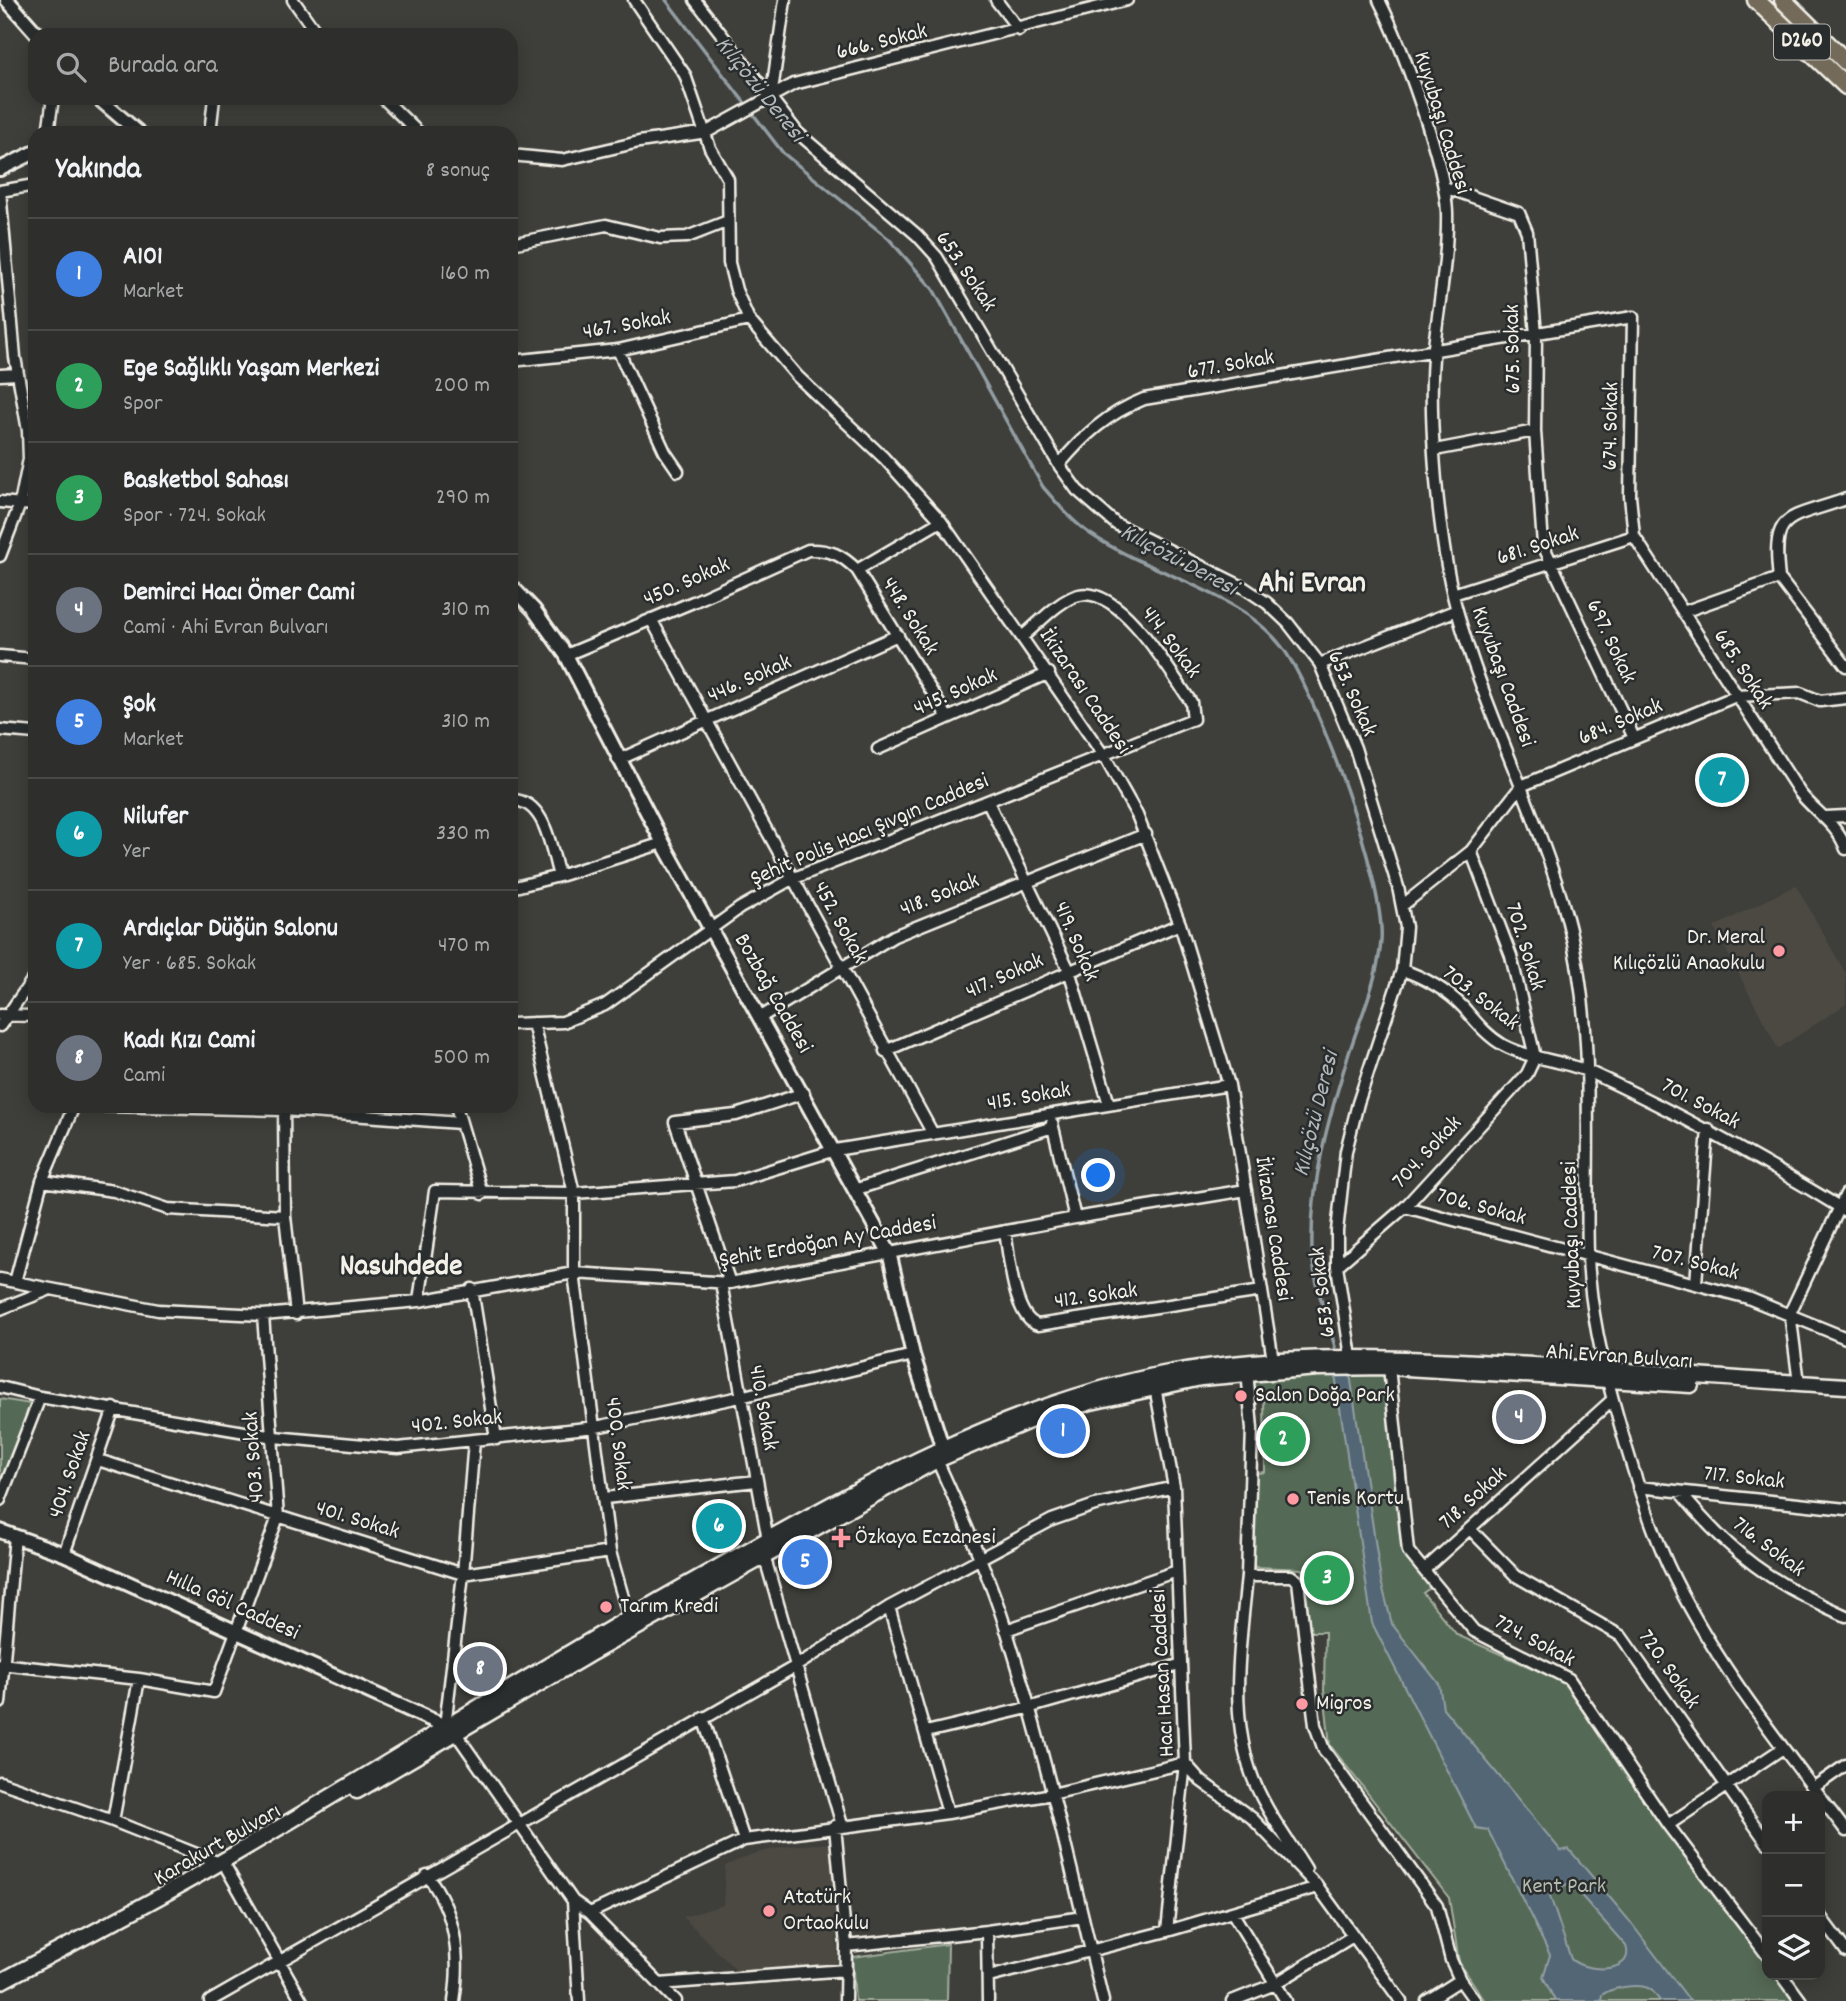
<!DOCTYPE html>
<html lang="tr">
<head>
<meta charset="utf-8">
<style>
  body { margin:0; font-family:Dekko,sans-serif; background:#363634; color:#f1f3f6 }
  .controls { position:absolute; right:21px; bottom:21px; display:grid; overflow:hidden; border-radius:14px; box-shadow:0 4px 18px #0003 }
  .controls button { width:63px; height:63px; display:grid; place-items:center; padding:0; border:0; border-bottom:2px solid #494a48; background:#2e2e2c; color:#f1f3f6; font:35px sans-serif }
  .you { position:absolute; left:1099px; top:1176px; width:24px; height:24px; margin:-18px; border:5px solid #fff; border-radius:50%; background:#1a73e8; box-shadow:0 0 0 10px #1a73e833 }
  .badge { display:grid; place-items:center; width:46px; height:46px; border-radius:50%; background:#95b2f1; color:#fff; font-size:23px; font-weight:700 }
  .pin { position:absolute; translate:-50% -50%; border:4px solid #fff; box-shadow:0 2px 7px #0006 }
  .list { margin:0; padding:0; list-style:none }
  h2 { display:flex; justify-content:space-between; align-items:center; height:91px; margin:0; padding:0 28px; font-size:30px }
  h2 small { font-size:23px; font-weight:400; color:#a7a8a9 }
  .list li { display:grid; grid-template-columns:46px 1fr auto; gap:21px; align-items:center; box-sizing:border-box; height:112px; padding:0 28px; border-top:2px solid #494a48 }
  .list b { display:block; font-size:26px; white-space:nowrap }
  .list p { margin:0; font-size:23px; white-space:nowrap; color:#a7a8a9 }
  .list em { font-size:23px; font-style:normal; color:#a7a8a9 }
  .icon { flex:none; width:38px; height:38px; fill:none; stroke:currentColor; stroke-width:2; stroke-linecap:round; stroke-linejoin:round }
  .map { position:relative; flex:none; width:1846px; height:2001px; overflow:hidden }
  .search { position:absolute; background:#2e2e2c; box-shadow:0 4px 18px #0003; left:28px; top:28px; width:490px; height:77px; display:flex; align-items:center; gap:18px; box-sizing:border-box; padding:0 24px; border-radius:21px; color:#a7a8a9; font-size:26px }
  .panel { position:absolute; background:#2e2e2c; box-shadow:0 4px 18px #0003; left:28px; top:126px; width:490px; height:987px; border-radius:21px }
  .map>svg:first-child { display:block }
  .built { fill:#4c4a42 }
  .green { fill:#556a56; stroke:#a4ae9f; stroke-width:2 }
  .water { fill:#526675; stroke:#939ea3; stroke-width:2; fill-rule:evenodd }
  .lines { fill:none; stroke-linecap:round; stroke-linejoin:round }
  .stream { stroke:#939ea3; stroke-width:3.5 }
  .minor-casing { stroke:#f4f1e8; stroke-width:15 }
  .tertiary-casing { stroke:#f4f1e8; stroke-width:18 }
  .secondary-casing { stroke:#f4f1e8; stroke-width:19 }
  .trunk-casing { stroke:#f4f1e8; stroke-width:21 }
  .minor { stroke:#2a2d2e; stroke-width:10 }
  .tertiary { stroke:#2a2d2e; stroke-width:12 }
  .secondary { stroke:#2a2d2e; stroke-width:14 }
  .trunk { stroke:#736b5a; stroke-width:16 }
  .poi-dot { fill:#ff9aa2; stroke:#2a2d2e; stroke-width:2.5 }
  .labels { text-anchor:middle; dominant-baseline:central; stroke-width:5; stroke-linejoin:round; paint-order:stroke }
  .shield { fill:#2a2d2e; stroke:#b7b6b0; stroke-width:2 }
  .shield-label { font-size:21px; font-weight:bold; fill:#f4f1e8 }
  .street-label { font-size:23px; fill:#f4f1e8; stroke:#2a2d2e }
  .poi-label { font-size:23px; fill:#f4f1e8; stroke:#2a2d2e; text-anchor:start }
  .park-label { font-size:23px; fill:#b4bbae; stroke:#2a2d2e }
  .water-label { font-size:24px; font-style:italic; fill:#b3b9ba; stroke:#2a2d2e }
  .district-label { font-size:30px; font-weight:bold; fill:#f4f1e8; stroke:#2a2d2e }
</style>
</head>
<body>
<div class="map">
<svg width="1846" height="2001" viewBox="0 0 1846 2001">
  <rect width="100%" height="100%" fill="#3e3e3a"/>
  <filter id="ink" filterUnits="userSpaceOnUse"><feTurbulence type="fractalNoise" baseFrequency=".0143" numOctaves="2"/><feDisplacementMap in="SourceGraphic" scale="14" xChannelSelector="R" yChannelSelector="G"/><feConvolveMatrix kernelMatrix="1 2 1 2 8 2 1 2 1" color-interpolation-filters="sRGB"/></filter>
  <g filter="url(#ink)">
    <path class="built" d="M1796,885L1846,974V1004L1778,1049L1714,927Z
      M830,1843L838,1964L739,1973L683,1917L723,1905L725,1866L752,1854L789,1846Z"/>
    <path class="green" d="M1384,1372L1405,1553L1430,1588L1423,1593L1457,1635L1564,1682L1645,1801L1767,1962V1975H1777L1796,2001H1485L1459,1962L1449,1898L1330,1745L1324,1691L1325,1632H1309L1302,1569L1255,1567L1252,1560L1257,1473L1265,1472L1264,1399H1255L1253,1380Z
      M0,1399L31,1404L0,1483Z
      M948,1944L947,2001H855L852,1957Z"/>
    <path class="water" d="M1335,1374H1350L1381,1581L1392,1624L1439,1684L1443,1708L1561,1851L1569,1849L1628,1919L1690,2001H1660C1657,1997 1653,1990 1648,1988C1637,1983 1610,1988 1602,1995L1601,2001H1555L1543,1977L1550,1955L1488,1830L1476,1828L1372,1623ZM1570,1883L1626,1946C1636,1975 1583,1972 1571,1959L1550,1896L1551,1891Z"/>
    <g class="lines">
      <path class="stream" d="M666,0L783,153L889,239L933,289L1043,487C1058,504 1072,522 1092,535C1150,574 1239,591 1282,647C1317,693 1386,884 1381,941C1378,979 1361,1016 1349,1053C1329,1116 1310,1182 1312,1249C1313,1281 1327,1317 1335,1347"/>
      <g class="minor-casing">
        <path id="minor" d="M293,0L318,35
          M634,0L685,75L710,148L728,179L729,263L736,290L749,320L797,376L884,458L941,521L1104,756L1137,815L1180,924L1229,1085L1273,1360
          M695,0L798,133L917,235L937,257L1059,465L1077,490L1116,524L1243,587L1267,603L1288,623L1320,664L1355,748L1398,887L1406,927L1402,970L1358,1103L1346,1151L1337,1231V1266L1351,1357
          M996,0L1019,30
          M1379,0C1402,45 1445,163 1447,212C1448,258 1439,302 1434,347C1429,391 1433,448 1437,492C1441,531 1446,570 1456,607C1485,714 1538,812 1567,918C1597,1029 1585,1143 1588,1256C1590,1311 1603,1366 1618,1418C1632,1468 1647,1518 1668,1565C1713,1662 1782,1746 1846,1831
          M383,98L419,133
          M771,98L785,0
          M48,133L53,98
          M210,133L214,98
          M511,155L562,160L639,142L707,132L794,84L1127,0
          M1444,187L1519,213L1527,232L1536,334L1535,431L1543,545L1634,738
          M0,191L15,357L28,431L29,459L20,504L0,556
          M0,191L35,185
          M511,244L606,225L660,238L687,237L728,221
          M618,350L665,452L678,471
          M511,361L618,350L749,320
          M0,375L17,374
          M1435,450L1535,431
          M1059,465C1084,435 1107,414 1144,399L1633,317L1630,496L1634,536L1800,793C1816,813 1837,824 1846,849
          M0,502L35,505
          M857,570L941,521
          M1779,578L1846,666
          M1453,594L1634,536
          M1683,612L1779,578C1771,510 1788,520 1846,499
          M651,619L933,1134
          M566,655L693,602L808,550C830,549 842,555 857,570L948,718
          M0,656L35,659
          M1320,664L1457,610
          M0,730L35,733
          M878,749L1049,673
          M618,760L898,635
          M511,800C546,799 551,850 559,876
          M988,802L1069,970L1109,1104
          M1826,817L1846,816
          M1471,851L1511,956L1535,1057
          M511,888L559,876L663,843
          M1403,905L1471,851L1521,786L1736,696L1800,693L1820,701L1846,698
          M1402,970C1424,977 1448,991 1464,1008C1476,1022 1487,1036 1503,1045C1531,1060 1565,1060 1594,1074C1681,1114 1764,1161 1846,1211
          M0,1015L35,1016
          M761,1017L894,936L1146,834
          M533,1023L574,1193V1273L610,1552L629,1618
          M511,1024L563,1022L605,1005L740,908L792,879L1193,719L1191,702C1171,673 1121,586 1079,595C1060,599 1038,624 1023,636
          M0,1026L35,976
          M885,1051L1180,924
          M103,1106L284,1110L460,1123
          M284,1106L285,1216L296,1314
          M456,1106L482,1194
          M1052,1123L1075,1218
          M42,1181L114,1191L168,1209L285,1216
          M857,1189L1053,1127
          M1405,1207L1748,1298L1846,1338
          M1005,1231C1009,1254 1013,1318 1038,1325L1262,1291
          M1337,1266L1405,1207L1527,1074L1535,1057
          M0,1279L158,1310L263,1315L419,1301L574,1273L730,1283L1075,1218L1246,1190
          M15,1282L42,1181L74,1106
          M721,1283L768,1540
          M730,1283L675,1122L736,1115L804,1093
          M1696,1283L1708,1129
          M472,1289L496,1439
          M419,1301L435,1191L574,1193L735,1181L835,1150L1229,1085
          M0,1309L48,1290
          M1389,1367L1408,1551L1474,1631L1569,1679L1668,1825L1767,1955
          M1247,1370L1252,1429L1247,1576H1291L1298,1581L1315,1725L1324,1750L1437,1906L1451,1960L1460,1980L1475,2001
          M1799,1383L1790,1313L1846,1194
          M0,1387L40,1397L274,1437L398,1448L596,1427L740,1397L913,1355
          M1155,1387L1174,1487L1185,1763L1201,1781L1252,1818L1318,1887L1401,2001
          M474,1441L463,1574L445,1726L455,1732L573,1901L579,2001
          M98,1460L463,1574L610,1552
          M937,1460C962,1516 988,1572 1007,1632C1045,1753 1073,1877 1103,2001
          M1638,1487L1846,1509
          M1680,1492C1729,1553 1774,1585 1846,1616
          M605,1498L756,1481
          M0,1500L40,1397
          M1470,1529L1516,1576L1621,1636L1767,1843
          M64,1554L114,1408
          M764,1555L842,1825
          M1424,1570L1612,1400
          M1247,1576C1241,1639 1229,1707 1250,1770C1261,1805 1287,1838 1306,1869
          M889,1607L948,1813
          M1006,1630L1177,1571
          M0,1664L139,1679L214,1692L278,1517L263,1315
          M0,1703L15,1536
          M703,1718L744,1840
          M926,1732L1028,1708L1179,1665
          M0,1782L113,1821L219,1863
          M1813,1788L1846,1765
          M113,1821L139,1679
          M1668,1825L1783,1748
          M835,1826L846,1946L845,2001
          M227,1869L302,2001
          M427,1875C456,1913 461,1954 454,2001
          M573,1901L590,1913L676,2001
          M1232,1912L1286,2001
          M590,1913L744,1840L948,1813L1052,1794L1185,1763L1167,1931L989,1977
          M1820,1916L1846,1951
          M987,1931L988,2001
          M1167,1931L1318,1887L1316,1884
          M846,1946L987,1931L1083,1917
          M1782,1975L1801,2001
          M659,1984L846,1970
          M210,2001L796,1666L889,1607L1052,1520L1095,1505L1174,1487
          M1232,2001L1275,1984L1353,1936
          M1427,2001L1460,1980"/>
      </g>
      <g class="tertiary-casing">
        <path id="tertiary" d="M7,0L38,35
          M98,98L139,133
          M0,169L35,152
          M511,586L534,610L566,655L663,843L889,1252L913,1355L942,1446
          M0,1531L64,1554L445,1726"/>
      </g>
      <g class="secondary-casing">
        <path id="secondary" d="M357,1791L588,1655L937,1460L1029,1421L1091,1402L1201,1378L1317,1368L1389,1367L1691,1385
          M0,1982C74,1942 149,1904 221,1862C375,1772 524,1677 679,1589C837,1501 994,1405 1174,1372C1280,1353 1387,1357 1495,1363C1612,1369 1729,1379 1846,1386"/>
      </g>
      <g class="trunk-casing">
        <path id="trunk" d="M1756,0L1846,86
          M1783,0L1846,62"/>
      </g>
      <use href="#minor" class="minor"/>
      <use href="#tertiary" class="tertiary"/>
      <use href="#secondary" class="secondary"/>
      <use href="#trunk" class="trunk"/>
    </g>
  </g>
  <g class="poi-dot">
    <circle cx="1779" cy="951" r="7"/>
    <circle cx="1241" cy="1396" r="7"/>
    <circle cx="1293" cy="1499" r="7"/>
    <path d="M837.5 1527.5h7v7h7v7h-7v7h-7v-7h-7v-7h7z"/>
    <circle cx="606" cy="1607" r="7"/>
    <circle cx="1302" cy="1704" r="7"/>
    <circle cx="769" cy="1911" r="7"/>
  </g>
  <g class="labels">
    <rect class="shield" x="1774" y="24.5" width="56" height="35" rx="5"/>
    <g class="shield-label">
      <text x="1802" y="42">D260</text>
    </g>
    <g class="street-label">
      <text transform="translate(882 43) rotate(-14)">666. Sokak</text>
      <text transform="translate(1441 123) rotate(73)">Kuyubaşı Caddesi</text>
      <text transform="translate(965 272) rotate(56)">653. Sokak</text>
      <text transform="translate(627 326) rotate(-10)">467. Sokak</text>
      <text transform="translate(1514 349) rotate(-91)">675. Sokak</text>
      <text transform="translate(1231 366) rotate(-10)">677. Sokak</text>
      <text transform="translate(1612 426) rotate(-89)">674. Sokak</text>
      <text transform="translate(1538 547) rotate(-18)">681. Sokak</text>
      <text transform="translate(687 583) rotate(-24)">450. Sokak</text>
      <text transform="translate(909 617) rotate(58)">448. Sokak</text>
      <text transform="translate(1610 642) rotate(65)">697. Sokak</text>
      <text transform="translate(1170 643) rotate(53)">414. Sokak</text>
      <text transform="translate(1742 670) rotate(57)">685. Sokak</text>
      <text transform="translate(1502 677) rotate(70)">Kuyubaşı Caddesi</text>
      <text transform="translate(750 680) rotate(-24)">446. Sokak</text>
      <text transform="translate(1084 692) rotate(56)">İkizarası Caddesi</text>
      <text transform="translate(956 693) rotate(-24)">445. Sokak</text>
      <text transform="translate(1351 694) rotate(66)">653. Sokak</text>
      <text transform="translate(1621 723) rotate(-23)">684. Sokak</text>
      <text transform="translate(870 831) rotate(-23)">Şehit Polis Hacı Şıvgın Caddesi</text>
      <text transform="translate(940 896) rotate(-22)">418. Sokak</text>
      <text transform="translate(839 923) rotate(61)">452. Sokak</text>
      <text transform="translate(1075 942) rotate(67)">419. Sokak</text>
      <text transform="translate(1524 947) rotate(73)">702. Sokak</text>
      <text transform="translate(1005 977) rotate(-24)">417. Sokak</text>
      <text transform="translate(772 994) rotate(60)">Bozbağ Caddesi</text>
      <text transform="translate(1480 999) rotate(38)">703. Sokak</text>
      <text transform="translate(1029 1098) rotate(-10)">415. Sokak</text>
      <text transform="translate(1700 1105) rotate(28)">701. Sokak</text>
      <text transform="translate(1428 1153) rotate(-47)">704. Sokak</text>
      <text transform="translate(1481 1208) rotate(15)">706. Sokak</text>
      <text transform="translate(1272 1229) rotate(81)">İkizarası Caddesi</text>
      <text transform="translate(1573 1235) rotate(-92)">Kuyubaşı Caddesi</text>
      <text transform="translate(828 1243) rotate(-10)">Şehit Erdoğan Ay Caddesi</text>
      <text transform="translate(1695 1264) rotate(14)">707. Sokak</text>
      <text transform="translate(1324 1292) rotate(-97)">653. Sokak</text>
      <text transform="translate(1096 1297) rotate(-8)">412. Sokak</text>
      <text transform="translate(1619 1358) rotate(4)">Ahi Evran Bulvarı</text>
      <text transform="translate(762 1408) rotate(80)">410. Sokak</text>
      <text transform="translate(457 1423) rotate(-6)">402. Sokak</text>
      <text transform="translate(617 1444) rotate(83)">400. Sokak</text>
      <text transform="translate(255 1457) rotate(-94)">403. Sokak</text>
      <text transform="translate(71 1475) rotate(-71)">404. Sokak</text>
      <text transform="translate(1744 1479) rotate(6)">717. Sokak</text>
      <text transform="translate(1474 1499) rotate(-42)">718. Sokak</text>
      <text transform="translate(357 1521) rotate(17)">401. Sokak</text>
      <text transform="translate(1768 1548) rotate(37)">716. Sokak</text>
      <text transform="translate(232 1606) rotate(24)">Hılla Göl Caddesi</text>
      <text transform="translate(1534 1642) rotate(28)">724. Sokak</text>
      <text transform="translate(1668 1670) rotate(55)">720. Sokak</text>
      <text transform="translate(1164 1673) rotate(-93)">Hacı Hasan Caddesi</text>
      <text transform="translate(218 1846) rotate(-30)">Karakurt Bulvarı</text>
    </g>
    <g class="poi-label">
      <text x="1765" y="938" text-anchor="end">Dr. Meral<tspan x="1765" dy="26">Kılıçözlü Anaokulu</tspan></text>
      <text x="1255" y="1396">Salon Doğa Park</text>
      <text x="1307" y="1499">Tenis Kortu</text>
      <text x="855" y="1538">Özkaya Eczanesi</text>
      <text x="620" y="1607">Tarım Kredi</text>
      <text x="1316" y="1704">Migros</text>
      <text x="783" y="1898">Atatürk<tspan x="783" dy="26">Ortaokulu</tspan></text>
    </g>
    <g class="park-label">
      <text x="1564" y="1887">Kent Park</text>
    </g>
    <g class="water-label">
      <text transform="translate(759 90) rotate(51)">Kılıçözü Deresi</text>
      <text transform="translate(1178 561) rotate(28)">Kılıçözü Deresi</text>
      <text transform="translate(1317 1114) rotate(-76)">Kılıçözü Deresi</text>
    </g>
    <g class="district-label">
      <text x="1312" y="585">Ahi Evran</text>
      <text x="401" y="1268">Nasuhdede</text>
    </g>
  </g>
</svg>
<div class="controls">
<button>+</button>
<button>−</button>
<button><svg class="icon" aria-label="layers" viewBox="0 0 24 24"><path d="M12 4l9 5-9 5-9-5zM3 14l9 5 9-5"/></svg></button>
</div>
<div class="you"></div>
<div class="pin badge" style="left:1063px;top:1431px;background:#3f7fe0">1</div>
<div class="pin badge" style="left:1283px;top:1439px;background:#2e9e5b">2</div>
<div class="pin badge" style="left:1327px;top:1578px;background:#2e9e5b">3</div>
<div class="pin badge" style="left:1519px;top:1417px;background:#6b7280">4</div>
<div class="pin badge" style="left:805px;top:1562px;background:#3f7fe0">5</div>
<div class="pin badge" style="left:719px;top:1526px;background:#0f9aa8">6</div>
<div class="pin badge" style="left:1722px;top:780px;background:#0f9aa8">7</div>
<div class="pin badge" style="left:480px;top:1669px;background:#6b7280">8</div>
<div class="search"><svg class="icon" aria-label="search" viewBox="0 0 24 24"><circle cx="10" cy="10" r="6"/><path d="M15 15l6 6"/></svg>Burada ara</div>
<section class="panel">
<h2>Yakında<small>8 sonuç</small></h2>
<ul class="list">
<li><span class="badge" style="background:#3f7fe0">1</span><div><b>A101</b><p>Market</p></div><em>160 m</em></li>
<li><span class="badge" style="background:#2e9e5b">2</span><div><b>Ege Sağlıklı Yaşam Merkezi</b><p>Spor</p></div><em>200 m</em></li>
<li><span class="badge" style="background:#2e9e5b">3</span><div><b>Basketbol Sahası</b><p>Spor · 724. Sokak</p></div><em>290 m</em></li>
<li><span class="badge" style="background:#6b7280">4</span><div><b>Demirci Hacı Ömer Cami</b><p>Cami · Ahi Evran Bulvarı</p></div><em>310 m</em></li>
<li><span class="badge" style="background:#3f7fe0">5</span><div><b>Şok</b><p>Market</p></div><em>310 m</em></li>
<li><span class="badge" style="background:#0f9aa8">6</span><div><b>Nilufer</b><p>Yer</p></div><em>330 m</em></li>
<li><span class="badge" style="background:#0f9aa8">7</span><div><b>Ardıçlar Düğün Salonu</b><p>Yer · 685. Sokak</p></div><em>470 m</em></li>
<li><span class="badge" style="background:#6b7280">8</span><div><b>Kadı Kızı Cami</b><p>Cami</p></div><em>500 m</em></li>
</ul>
</section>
</div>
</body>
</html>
